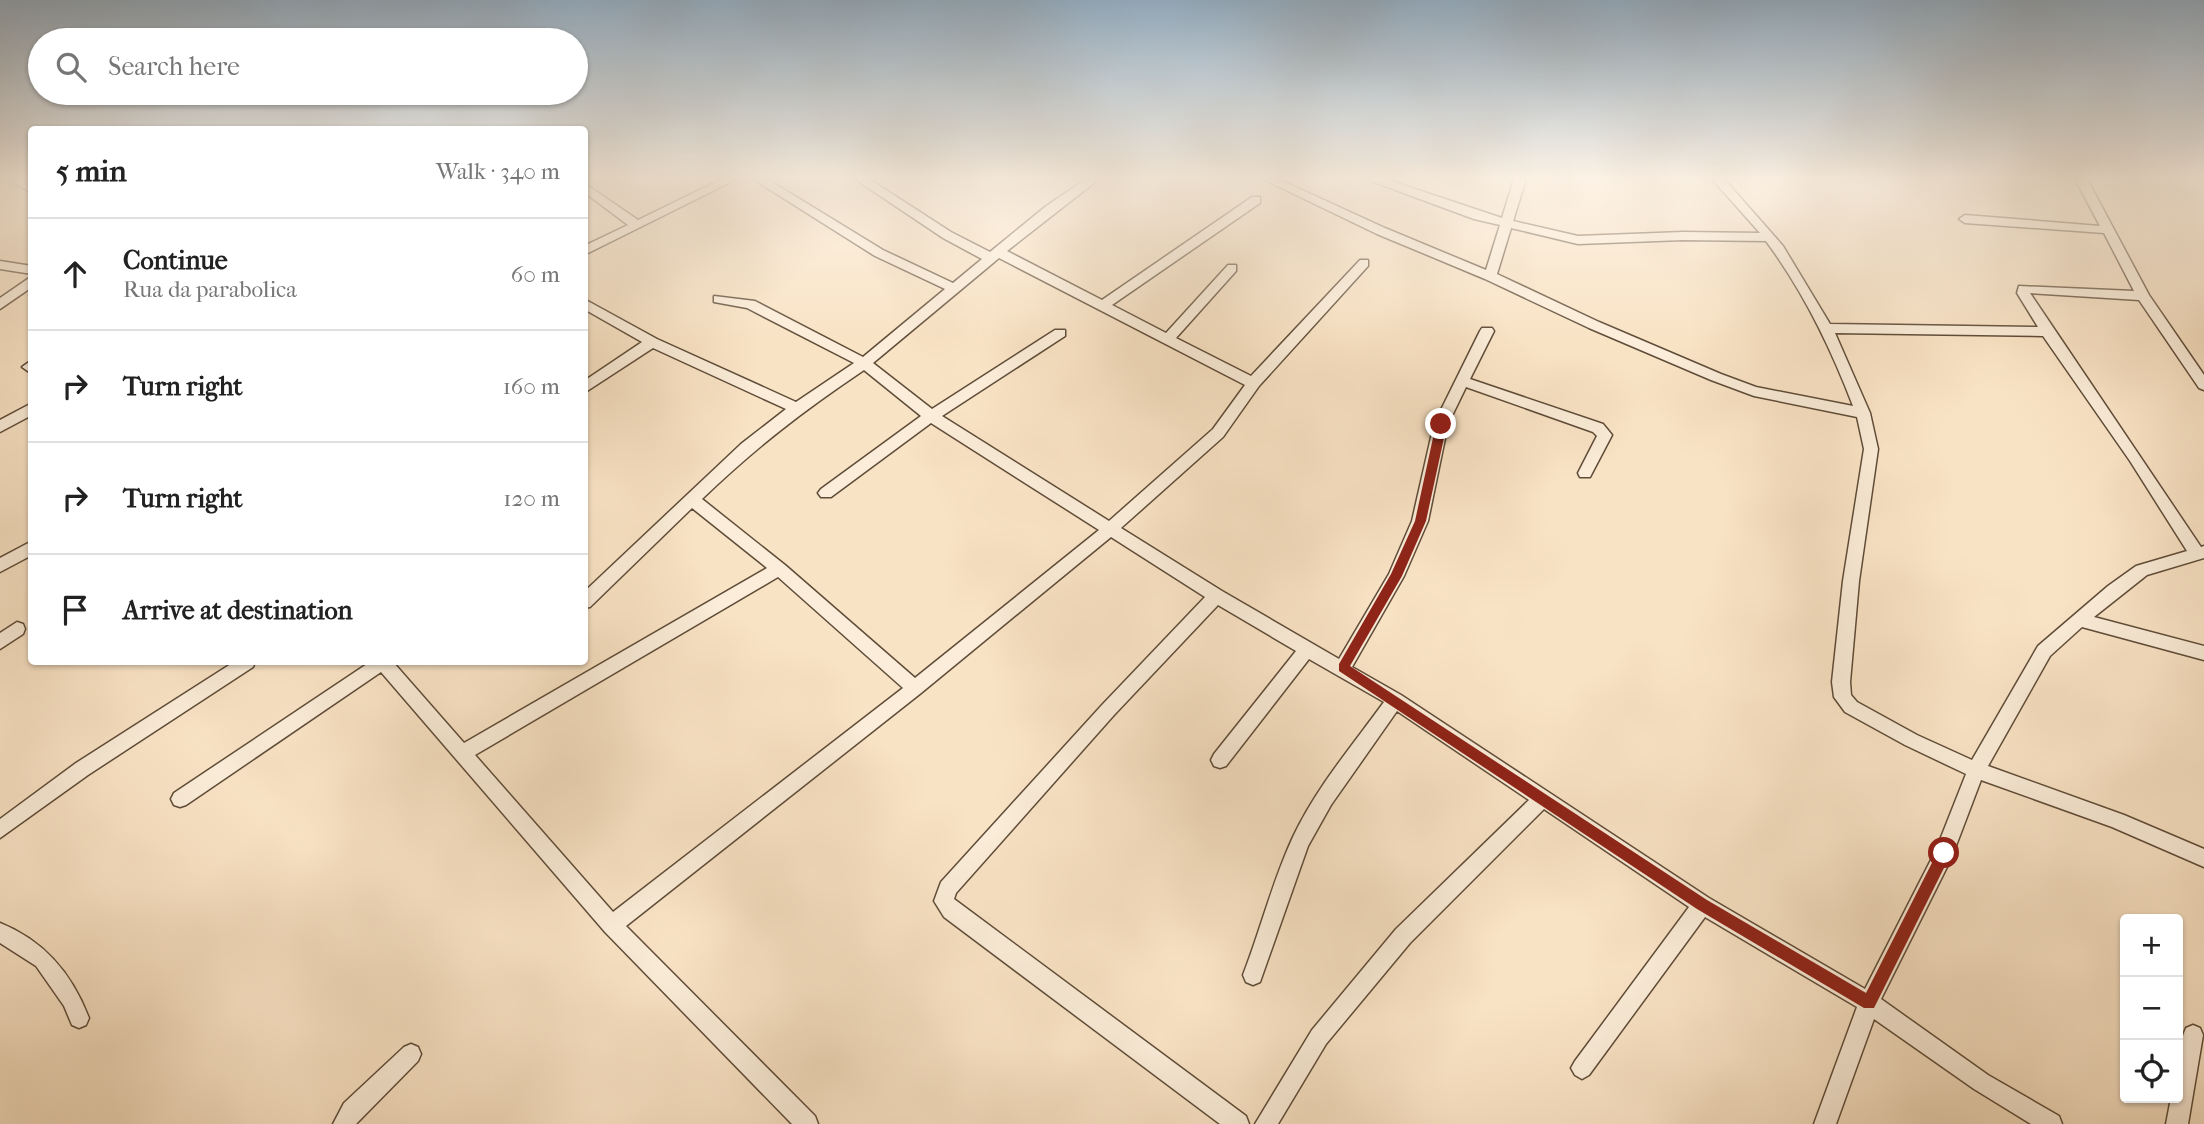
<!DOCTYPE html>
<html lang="en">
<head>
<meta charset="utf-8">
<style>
  body { margin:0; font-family:"IM FELL French Canon",serif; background:#f2f2f2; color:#222 }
  .controls { position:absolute; right:21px; bottom:21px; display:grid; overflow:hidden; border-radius:7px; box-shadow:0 2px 5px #0004 }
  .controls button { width:63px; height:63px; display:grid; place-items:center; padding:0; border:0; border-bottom:2px solid #e0e0e0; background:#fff; color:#222; font:35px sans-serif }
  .stop { position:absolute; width:21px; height:21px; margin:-16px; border:5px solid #8f2418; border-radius:50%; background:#fff }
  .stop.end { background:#8f2418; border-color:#fff; box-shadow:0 2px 7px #0008 }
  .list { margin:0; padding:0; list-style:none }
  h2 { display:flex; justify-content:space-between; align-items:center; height:91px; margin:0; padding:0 28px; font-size:30px }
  h2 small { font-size:23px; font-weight:400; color:#767676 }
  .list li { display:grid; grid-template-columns:46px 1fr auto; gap:21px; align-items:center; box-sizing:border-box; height:112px; padding:0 28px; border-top:2px solid #e0e0e0 }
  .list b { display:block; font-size:26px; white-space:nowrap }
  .list p { margin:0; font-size:23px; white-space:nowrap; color:#767676 }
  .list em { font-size:23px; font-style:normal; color:#767676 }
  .icon { flex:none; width:38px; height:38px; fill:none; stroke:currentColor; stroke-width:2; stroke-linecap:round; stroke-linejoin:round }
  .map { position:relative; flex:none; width:2204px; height:1124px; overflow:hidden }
  .search { position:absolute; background:#fff; box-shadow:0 2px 5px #0004; left:28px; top:28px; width:560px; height:77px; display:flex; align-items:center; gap:18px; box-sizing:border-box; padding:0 24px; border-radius:38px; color:#767676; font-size:26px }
  .panel { position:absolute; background:#fff; box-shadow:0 2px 5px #0004; left:28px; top:126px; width:560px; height:539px; border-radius:7px }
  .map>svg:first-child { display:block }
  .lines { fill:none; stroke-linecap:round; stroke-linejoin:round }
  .street-casing { stroke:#5f4c38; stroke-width:3 }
  .street { fill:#fbedd9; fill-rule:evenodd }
  .route { fill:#8f2418 }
</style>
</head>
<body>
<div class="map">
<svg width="2204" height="1124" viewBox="0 0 2204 1124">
  <rect width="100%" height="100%" fill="#f9e3c5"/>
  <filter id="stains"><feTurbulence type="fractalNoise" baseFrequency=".00286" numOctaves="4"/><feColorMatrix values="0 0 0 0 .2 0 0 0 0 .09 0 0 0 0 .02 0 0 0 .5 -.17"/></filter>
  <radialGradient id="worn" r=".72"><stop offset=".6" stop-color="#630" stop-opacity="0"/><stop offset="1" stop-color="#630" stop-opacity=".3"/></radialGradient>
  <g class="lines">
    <g class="street-casing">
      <path id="street" d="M7,179H21L32,185V193Z
        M722,179H737L584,255V246L628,225L584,192V183L638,220Z
        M753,179H767L883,250L953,283L982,259L943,238L855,179H869L951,232L990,252L1045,207L1086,179H1099L1007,251L1102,300L1252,197H1260V203L1112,305L1166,333L1228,265H1236V271L1176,338L1251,376L1360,260H1368V266L1259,386L1223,437L1121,528L1222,591L1339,659L1389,574L1412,521L1434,424L1480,331L1482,328H1492L1494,331L1470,379L1603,424L1612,435L1590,477H1580L1578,473L1597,436L1593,432L1466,387L1448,424L1428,521L1404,576L1352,667L1401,695L1709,898L1865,989L1936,850L1966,774L1905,745L1845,712L1834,697L1832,682L1843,581L1864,449L1857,417L1754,396L1711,380L1589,328L1485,279L1377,234L1263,179H1278L1385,228L1486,270L1500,225L1474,219L1371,181L1369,179H1385L1502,218L1514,179H1526L1513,221L1578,236L1683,232L1760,233L1712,179H1724L1783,246L1830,324L2038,327L2017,293L2019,286L2134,291L2104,233L1965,223L1959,219L1965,215L2100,226L2075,179H2087L2149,295L2204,375V390L2199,388L2139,300L2030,293L2201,547L2204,546V558L2147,575L2094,617L2204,646V660L2082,627L2050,656L1988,766L2124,815L2204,849V867L2112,827L1981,780L1951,859L1881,999L1988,1075L2059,1116L2062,1124H2031L1974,1089L1874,1019L1836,1124H1814L1857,1007L1705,917L1589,1075L1582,1079L1575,1075L1571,1068L1575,1061L1689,907L1544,809L1410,943L1326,1044L1278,1124H1255L1312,1030L1396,929L1529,800L1397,711L1331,805L1308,846L1260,982L1253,985L1246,982L1243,975C1261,929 1272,882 1293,837C1316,788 1352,746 1384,702L1309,659L1226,766L1220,768L1214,766L1211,760L1214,754L1296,651L1218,605L1114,715L956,893L954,899L1246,1116L1249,1124H1220L944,917L934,901L941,882L1102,705L1205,597L1111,537L921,693L626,926L815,1116L818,1124H792L605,932L381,672L186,805L180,807L174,805L171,799L174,793L370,662H393L464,743L767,568L692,508L590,607L584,608V592L741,444L786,409L653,348L584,393V381L642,342L584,309V299L657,339L796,402L854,363L747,308L714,302V296L755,301L863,357L945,289L875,256ZM1511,228L1578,244L1683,240L1766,241C1803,291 1831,348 1853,406L1756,387L1721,374L1599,322L1497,274ZM999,258L1245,385L1213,429L1109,521L942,416L1065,336V330H1055L932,409L873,363ZM1835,333L2043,336L2130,461L2187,551L2136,566L2108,586L2038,646L1972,760L1917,735L1857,702L1851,695L1850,682L1859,581L1878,449L1870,413ZM864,370L921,416L821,489L818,493L821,497H831L931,423L1099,530L915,678L785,565L702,499C755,448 803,411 864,370ZM778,577L903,688L613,912L475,755Z
        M0,261L32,266V274L0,269Z
        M32,276V287L0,309V298Z
        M29,362L32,363V374L22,367Z
        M32,403V415L0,432V420Z
        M32,541V555L0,572V558Z
        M17,622L23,624L25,629L23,634L0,649V633Z
        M234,662H255L253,667L88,775L0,838V819L76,763Z
        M0,923C45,941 72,974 89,1018L86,1025L79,1028L72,1025L64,1006L36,966L0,943Z
        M2193,1025L2200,1028L2203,1035L2188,1124H2166L2171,1098H2178C2178,1074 2176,1050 2186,1028Z
        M411,1044L418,1047L421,1054L418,1061L356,1124H333L344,1103L404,1047Z"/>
    </g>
    <use href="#street" class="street"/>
  </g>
  <linearGradient id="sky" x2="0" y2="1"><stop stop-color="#93acc0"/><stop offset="0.53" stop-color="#fcf2e5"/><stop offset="1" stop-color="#fcf2e5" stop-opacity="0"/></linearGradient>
  <rect width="2204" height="336" fill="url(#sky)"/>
  <path class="route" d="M1441,420L1447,424L1426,521L1402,576L1350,666L1707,900L1866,993L1939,849H1949V858L1874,1008H1864L1697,909L1339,671V664L1391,574L1415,521L1436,424Z"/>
  <rect width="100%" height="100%" filter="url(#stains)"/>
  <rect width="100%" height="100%" fill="url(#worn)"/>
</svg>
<div class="controls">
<button>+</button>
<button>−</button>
<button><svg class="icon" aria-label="locate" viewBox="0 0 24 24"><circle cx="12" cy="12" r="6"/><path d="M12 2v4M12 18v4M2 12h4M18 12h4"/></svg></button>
</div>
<div class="stop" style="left:1944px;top:853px"></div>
<div class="stop end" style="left:1441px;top:424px"></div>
<div class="search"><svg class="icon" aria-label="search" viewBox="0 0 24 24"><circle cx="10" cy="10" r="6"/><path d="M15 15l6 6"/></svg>Search here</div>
<section class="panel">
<h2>5 min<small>Walk · 340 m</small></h2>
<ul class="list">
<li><svg class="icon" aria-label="ahead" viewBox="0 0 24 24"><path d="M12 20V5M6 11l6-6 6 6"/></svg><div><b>Continue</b><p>Rua da parabolica</p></div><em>60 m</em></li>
<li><svg class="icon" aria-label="right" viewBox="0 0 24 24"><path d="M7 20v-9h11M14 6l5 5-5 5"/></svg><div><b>Turn right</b></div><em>160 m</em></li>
<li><svg class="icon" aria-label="right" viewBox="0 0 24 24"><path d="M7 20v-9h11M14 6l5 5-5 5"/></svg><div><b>Turn right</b></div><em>120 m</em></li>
<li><svg class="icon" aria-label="arrive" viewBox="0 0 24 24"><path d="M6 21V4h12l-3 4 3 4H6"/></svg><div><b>Arrive at destination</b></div></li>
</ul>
</section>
</div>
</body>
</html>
